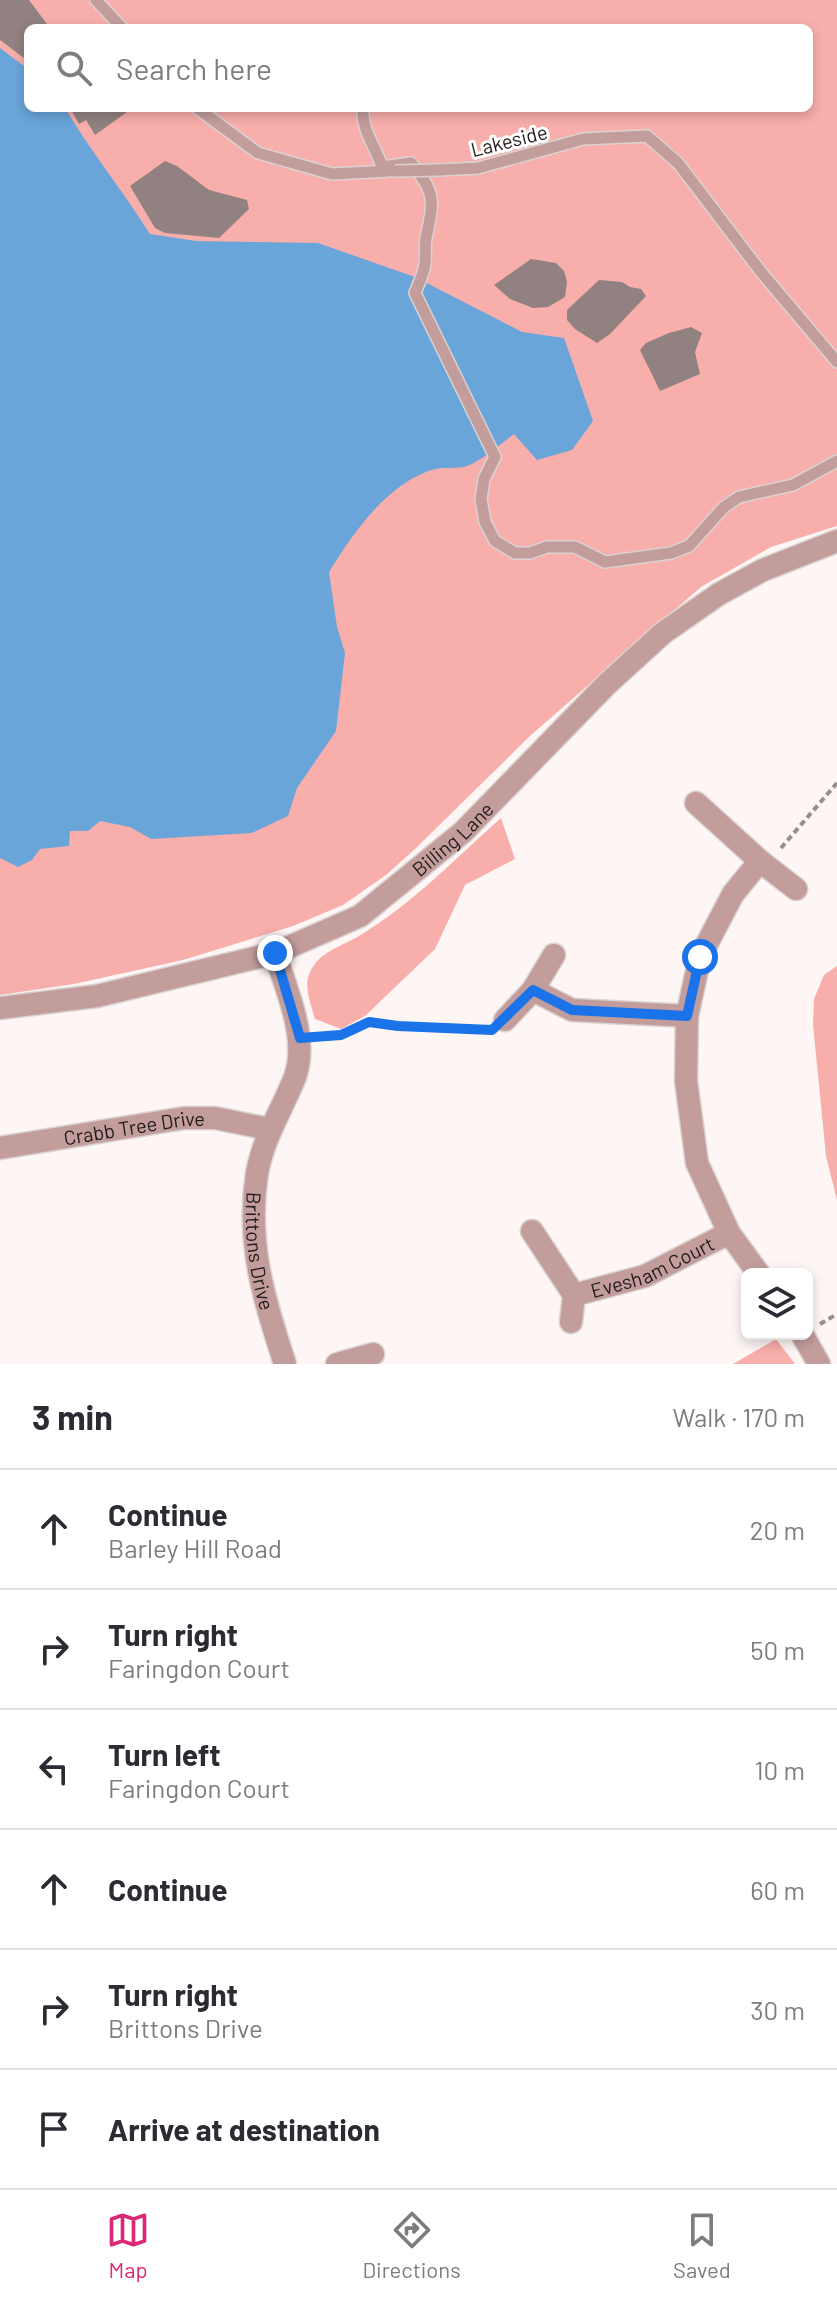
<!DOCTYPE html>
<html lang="en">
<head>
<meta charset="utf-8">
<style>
  body { margin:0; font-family:Barlow,sans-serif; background:#f2f2f3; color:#2b2b33 }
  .controls { position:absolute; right:24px; bottom:24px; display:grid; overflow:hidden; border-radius:12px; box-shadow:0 4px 12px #0003 }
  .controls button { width:72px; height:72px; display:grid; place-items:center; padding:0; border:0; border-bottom:2px solid #e1e1e2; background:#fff; color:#2b2b33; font:40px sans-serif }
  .stop { position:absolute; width:24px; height:24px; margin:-18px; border:6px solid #1a73e8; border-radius:50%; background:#fff }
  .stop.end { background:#1a73e8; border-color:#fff; box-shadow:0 2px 8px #0008 }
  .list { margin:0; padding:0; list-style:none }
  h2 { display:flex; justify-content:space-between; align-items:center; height:104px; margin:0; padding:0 32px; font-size:34px }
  h2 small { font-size:26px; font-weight:400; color:#7c7c81 }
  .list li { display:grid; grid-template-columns:52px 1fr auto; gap:24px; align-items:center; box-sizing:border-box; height:120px; padding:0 32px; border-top:2px solid #e1e1e2 }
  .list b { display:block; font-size:30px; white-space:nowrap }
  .list p { margin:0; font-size:26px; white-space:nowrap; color:#7c7c81 }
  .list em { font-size:26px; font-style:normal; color:#7c7c81 }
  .icon { flex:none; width:44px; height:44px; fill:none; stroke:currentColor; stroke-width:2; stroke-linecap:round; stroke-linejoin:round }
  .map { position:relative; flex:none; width:837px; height:1364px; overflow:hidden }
  .search { position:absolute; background:#fff; box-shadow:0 4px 12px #0003; left:24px; right:24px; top:24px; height:88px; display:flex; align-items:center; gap:20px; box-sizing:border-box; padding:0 28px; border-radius:12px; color:#7c7c81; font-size:30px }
  .sheet { height:824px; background:#fff }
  nav { display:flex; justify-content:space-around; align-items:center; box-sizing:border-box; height:112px; border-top:2px solid #e1e1e2; background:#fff; font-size:22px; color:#7c7c81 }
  nav a { display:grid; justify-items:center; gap:4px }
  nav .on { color:#db2777 }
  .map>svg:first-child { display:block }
  .green { fill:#f8aeab; fill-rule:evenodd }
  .water { fill:#6aa5d9 }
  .building { fill:#918281 }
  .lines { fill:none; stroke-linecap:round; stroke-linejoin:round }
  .service-casing { stroke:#dad3d2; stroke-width:14 }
  .minor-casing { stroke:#dad3d2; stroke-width:25 }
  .tertiary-casing { stroke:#dad3d2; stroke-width:25 }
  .path { stroke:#958e8e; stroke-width:4; stroke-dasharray:6 4; stroke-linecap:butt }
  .service { stroke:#c29d9b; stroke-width:11 }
  .minor { stroke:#c29d9b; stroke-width:22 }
  .tertiary { stroke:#c29d9b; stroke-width:22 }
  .service-bridge-casing { stroke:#dad3d2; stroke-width:14; stroke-linecap:butt }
  .service-bridge { stroke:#c29d9b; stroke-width:11 }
  .route { stroke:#1a73e8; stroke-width:10 }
  .labels { text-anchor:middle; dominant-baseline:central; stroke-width:6; stroke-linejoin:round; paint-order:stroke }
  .street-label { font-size:20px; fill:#221c1c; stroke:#fff }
</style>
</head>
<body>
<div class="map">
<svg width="837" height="1364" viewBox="0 0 837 1364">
  <rect width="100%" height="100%" fill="#fdf6f5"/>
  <path class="green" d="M0,0H837V526L771,547L701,587L531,735L415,849L386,875L343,905L293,926L183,960L74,984L0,995ZM28,28H809V108H28Z
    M501,818L515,859L465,885L435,949L365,1016L341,1029L315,1019C311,1004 303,986 310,972C320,951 341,947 359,936C412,904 455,859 501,818Z
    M837,966V1200L826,1156L813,1025L814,999L824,975Z
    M776,1339L795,1364H733Z"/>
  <path class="water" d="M0,48L28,69V108H65C91,152 123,191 150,234L196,241L318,243L415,277L522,332L564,338L593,421L572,450L537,460L514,434C500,444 483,460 467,466C457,469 445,467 435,469C388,482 353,533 329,572L337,627L345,653L336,731L297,788L288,816L252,833L151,839L130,827L100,821L88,831H70L69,846L40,849L32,860L18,867L0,858Z"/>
  <path class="building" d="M0,0H29L47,24L45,28H28V61L0,40Z
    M70,108H126L127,112L95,135L86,120L79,124Z
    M165,161L177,166L209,190L247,200L249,209L219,238L165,233L155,228L130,186Z
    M531,259L556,263L564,271L567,282L565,297L548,307L533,308L510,299L494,285Z
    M599,280L622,282L630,287L641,289L646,296L610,334L597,343L575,329L567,320V310Z
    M691,327L702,333L695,352L700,374L660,391L640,350L646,343L669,333Z"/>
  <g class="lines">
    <g class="service-casing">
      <path id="service" d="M96,0L122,28
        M197,108L258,153L332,174L390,171
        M363,108C361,130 376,147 382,167L411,163C436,193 434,201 426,238C424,248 427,259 424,269C422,277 418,285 415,293L495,457L484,479L481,499L485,522L495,541L515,553H530L547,547H575L605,562L671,553L689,546L724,507L739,497L793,485L837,461
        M439,170L478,168L583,139L647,136L678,163L761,272L837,362"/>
    </g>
    <g class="minor-casing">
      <g id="minor">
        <path d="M696,803L760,861L796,889"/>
        <path id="s1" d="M275,953C286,990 309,1038 295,1077C282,1110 264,1136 257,1173C246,1243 264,1299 285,1364"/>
        <path d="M533,990L572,1010L687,1016"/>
        <path d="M505,1020L533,990L554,955"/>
        <path id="s2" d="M0,1148L184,1118H215L269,1129"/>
        <path id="s3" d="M532,1231L574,1295L645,1276L729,1233"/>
        <path d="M759,1274L729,1233L697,1163L686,1081L687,1016L700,957L733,894L760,861"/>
        <path d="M571,1322L574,1295"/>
        <path d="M802,1334L819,1364"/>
        <path d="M337,1364L373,1354"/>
      </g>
    </g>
    <g class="tertiary-casing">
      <g id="tertiary">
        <path id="s4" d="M0,1008L97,996L275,953L360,916L463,832L607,684L663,633L719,594L763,570L837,541"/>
      </g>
    </g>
    <path class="path" d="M781,848L837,783
      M318,1037L341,1035L369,1022L398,1026L486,1030
      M820,1324L837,1314"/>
    <use href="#service" class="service"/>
    <use href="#minor" class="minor"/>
    <use href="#tertiary" class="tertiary"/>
    <g class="service-bridge-casing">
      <path id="service-bridge" d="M395,171L439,170"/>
    </g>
    <use href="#service-bridge" class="service-bridge"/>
  </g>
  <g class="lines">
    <path class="route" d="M275,953L300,1038L341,1035L369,1022L398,1026L492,1030L533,990L572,1010L687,1016L700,957"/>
  </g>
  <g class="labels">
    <g class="street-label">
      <text transform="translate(509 140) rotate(-14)">Lakeside</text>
      <text stroke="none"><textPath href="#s4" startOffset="494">Billing Lane</textPath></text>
      <text stroke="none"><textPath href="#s2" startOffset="136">Crabb Tree Drive</textPath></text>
      <text stroke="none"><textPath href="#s1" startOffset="310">Brittons Drive</textPath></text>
      <text stroke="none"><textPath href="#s3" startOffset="160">Evesham Court</textPath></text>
    </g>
  </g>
</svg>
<div class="controls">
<button><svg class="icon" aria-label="layers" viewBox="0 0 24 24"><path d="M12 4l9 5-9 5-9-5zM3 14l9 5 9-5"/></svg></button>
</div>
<div class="stop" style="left:700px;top:957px"></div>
<div class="stop end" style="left:275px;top:953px"></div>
<div class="search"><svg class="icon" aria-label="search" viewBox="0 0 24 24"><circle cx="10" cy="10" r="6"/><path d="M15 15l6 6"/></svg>Search here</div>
</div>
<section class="sheet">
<h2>3 min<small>Walk · 170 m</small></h2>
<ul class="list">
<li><svg class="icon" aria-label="ahead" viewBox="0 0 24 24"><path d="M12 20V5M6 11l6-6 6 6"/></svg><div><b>Continue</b><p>Barley Hill Road</p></div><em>20 m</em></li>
<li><svg class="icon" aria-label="right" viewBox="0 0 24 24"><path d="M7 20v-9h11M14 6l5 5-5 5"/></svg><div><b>Turn right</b><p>Faringdon Court</p></div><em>50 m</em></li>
<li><svg class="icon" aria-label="left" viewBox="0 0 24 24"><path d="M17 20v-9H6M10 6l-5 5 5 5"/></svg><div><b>Turn left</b><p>Faringdon Court</p></div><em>10 m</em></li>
<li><svg class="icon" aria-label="ahead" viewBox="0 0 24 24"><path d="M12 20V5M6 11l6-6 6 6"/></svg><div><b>Continue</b></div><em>60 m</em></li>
<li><svg class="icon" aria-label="right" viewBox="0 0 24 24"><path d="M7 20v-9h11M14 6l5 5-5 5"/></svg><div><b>Turn right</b><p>Brittons Drive</p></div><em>30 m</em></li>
<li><svg class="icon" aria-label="arrive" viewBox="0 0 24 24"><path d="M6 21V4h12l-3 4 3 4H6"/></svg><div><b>Arrive at destination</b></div></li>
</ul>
</section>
<nav>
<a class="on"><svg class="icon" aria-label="map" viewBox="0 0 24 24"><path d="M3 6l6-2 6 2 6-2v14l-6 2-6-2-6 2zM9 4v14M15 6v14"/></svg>Map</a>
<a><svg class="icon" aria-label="directions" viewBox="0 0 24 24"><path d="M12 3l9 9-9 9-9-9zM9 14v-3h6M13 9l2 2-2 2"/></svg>Directions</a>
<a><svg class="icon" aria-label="saved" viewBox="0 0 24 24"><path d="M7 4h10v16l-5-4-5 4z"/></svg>Saved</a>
</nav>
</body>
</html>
